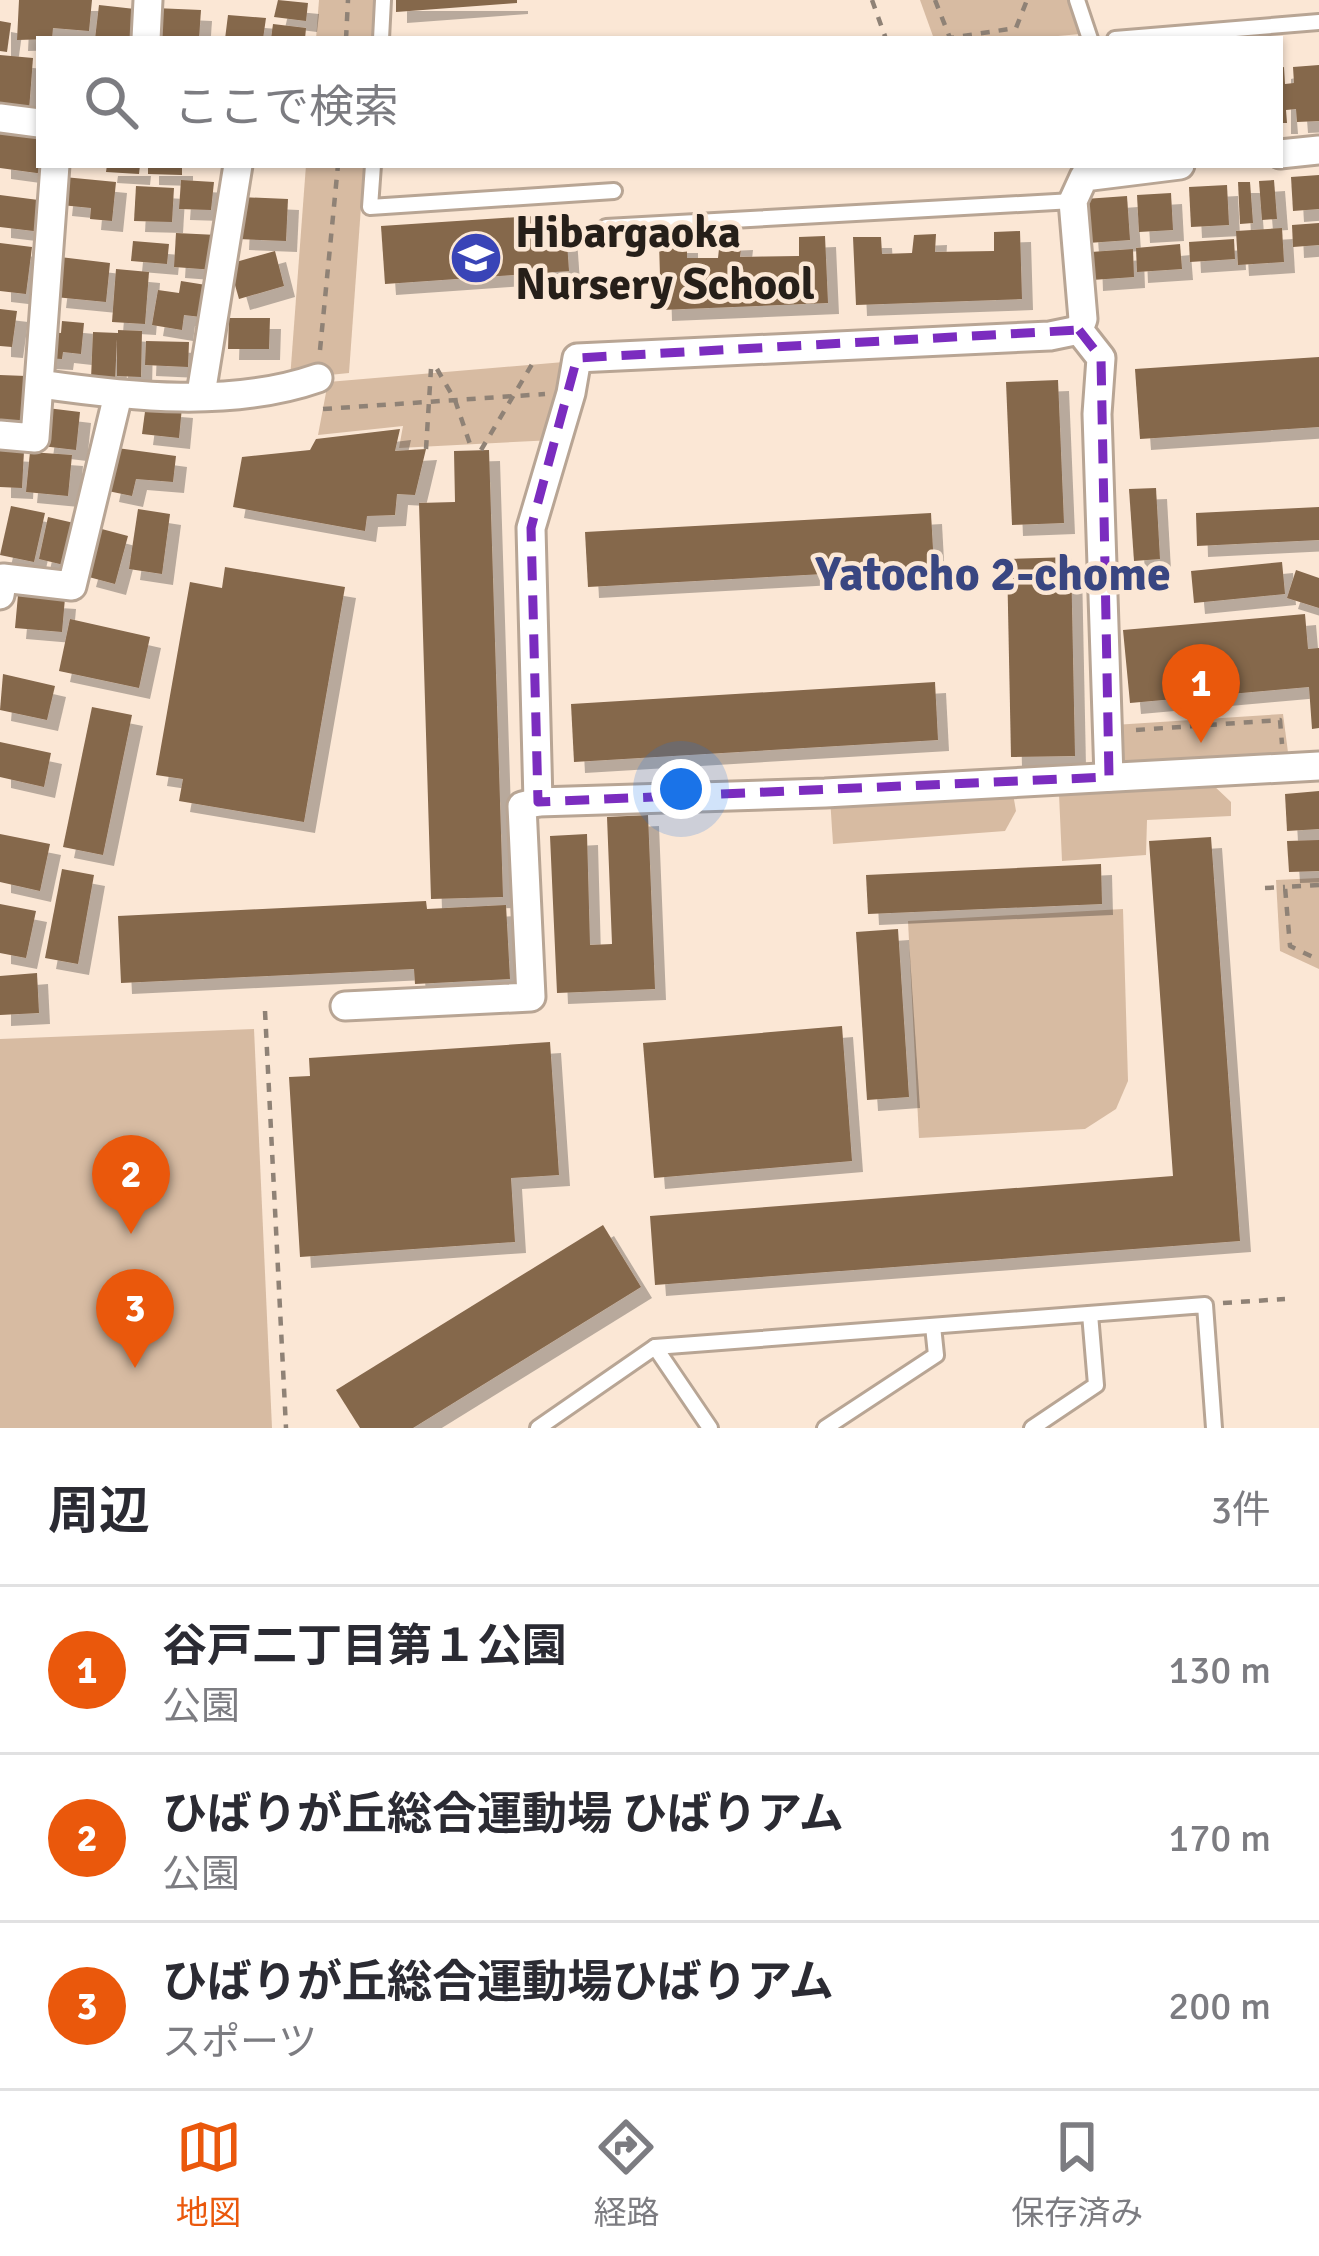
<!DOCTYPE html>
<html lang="ja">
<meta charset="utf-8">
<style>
body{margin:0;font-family:Signika,"Noto Sans JP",sans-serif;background:#f7f7f7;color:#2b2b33}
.you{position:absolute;left:681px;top:789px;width:42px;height:42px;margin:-30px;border:9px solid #fff;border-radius:50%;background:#1a73e8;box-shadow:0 0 0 18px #1a73e833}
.badge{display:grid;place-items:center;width:78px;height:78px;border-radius:50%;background:#ea580c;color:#fff;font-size:39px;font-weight:700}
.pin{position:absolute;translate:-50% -99px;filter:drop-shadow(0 3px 6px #0008)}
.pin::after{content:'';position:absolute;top:63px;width:42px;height:36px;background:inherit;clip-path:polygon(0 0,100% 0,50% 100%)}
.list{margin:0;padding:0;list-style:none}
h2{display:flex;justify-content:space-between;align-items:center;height:156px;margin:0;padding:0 48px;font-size:51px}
h2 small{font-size:39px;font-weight:400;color:#7c7c81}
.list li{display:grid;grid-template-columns:78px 1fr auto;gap:36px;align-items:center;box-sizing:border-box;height:168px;padding:0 48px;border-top:3px solid #e1e1e2}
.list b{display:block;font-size:45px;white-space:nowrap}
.list p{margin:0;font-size:39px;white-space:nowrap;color:#7c7c81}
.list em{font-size:39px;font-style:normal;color:#7c7c81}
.icon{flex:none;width:66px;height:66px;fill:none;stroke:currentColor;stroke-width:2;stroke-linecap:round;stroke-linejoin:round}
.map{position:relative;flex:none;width:1319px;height:1428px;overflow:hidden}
.search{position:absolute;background:#fff;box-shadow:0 3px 9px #0004;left:36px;right:36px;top:36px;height:132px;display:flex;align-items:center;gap:30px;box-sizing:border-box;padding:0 42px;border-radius:0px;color:#7c7c81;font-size:45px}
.sheet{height:660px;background:#fff}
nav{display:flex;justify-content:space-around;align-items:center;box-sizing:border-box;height:168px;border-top:3px solid #e1e1e2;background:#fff;font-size:33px;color:#7c7c81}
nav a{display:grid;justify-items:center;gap:6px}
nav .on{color:#ea580c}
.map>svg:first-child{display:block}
</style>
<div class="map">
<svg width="1319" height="1428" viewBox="0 0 1319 1428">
<defs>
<filter id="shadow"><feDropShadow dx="11" dy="11" stdDeviation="0" flood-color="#0004"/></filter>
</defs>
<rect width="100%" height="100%" fill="#fbe7d5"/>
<g fill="#d7bba2">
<path d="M319,0H376L373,39H316Z"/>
<path d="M920,0H1068L1080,34L1025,39H934Z"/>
<path d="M306,165H364L349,373L290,379Z"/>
<path d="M576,361L554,440L399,448L403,426L318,435L328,382Z"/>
<path d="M1283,714L1289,760L1116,770L1114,725Z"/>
<path d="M1212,784L1231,802V816L1147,820L1146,855L1062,861L1059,794Z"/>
<path d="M1012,788L1016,811L1005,831L833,844L830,798Z"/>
<path d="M1319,878V969L1280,951L1276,880Z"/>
<path d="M1123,909L1128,1081L1116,1109L1085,1129L919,1138L908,921Z"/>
<path d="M254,1029L272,1428H0V1039Z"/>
</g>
<g fill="#85674b" filter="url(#shadow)">
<path d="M19,0H92L89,31L53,28L52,39L17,40Z"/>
<path d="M278,0L308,3L306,21L274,17Z"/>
<path d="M396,0H517V3L396,12Z"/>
<path d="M99,5L135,9L132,39H95Z"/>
<path d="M155,8L201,10L199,39H154Z"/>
<path d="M228,15L266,18L263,39H225Z"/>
<path d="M0,21L11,23L7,52L0,51Z"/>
<path d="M273,24L306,28L305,39H271Z"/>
<path d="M0,55L33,58L29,110L0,109Z"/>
<path d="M1319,65V121L1297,122L1296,109L1286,110L1287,123H1280V68L1284,67L1285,84L1294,83L1293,67Z"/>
<path d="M0,128L39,133V165H46L44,174L0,168Z"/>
<path d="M107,165H140L139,174L106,172Z"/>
<path d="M148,165H182V175L148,174Z"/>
<path d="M1319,175V209L1293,211L1291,177Z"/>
<path d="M64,177L116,182L112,221L90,219L91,208L61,205Z"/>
<path d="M181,180L214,182L211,210L179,209Z"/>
<path d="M1274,180L1277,219L1262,220L1259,181Z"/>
<path d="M1238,182H1250L1253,223L1240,224Z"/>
<path d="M1227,185L1229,225L1191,227L1189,187Z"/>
<path d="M136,186L174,188L172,222L134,221Z"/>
<path d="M1171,193L1173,230L1139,232L1137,195Z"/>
<path d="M0,195L46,201L42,232L0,227Z"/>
<path d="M1127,196L1130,240L1088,243L1085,199Z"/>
<path d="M240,197L288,199L286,241L238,239Z"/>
<path d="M565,214L569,271L385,284L381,226Z"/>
<path d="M1319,223V245L1293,247L1292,225Z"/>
<path d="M1282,228L1284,262L1238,265L1236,231Z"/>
<path d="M1020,231L1022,299L856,305L853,237H881L882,254L912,253L914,235L936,234L935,252L994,251V232Z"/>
<path d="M176,233L217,235L215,270L174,267Z"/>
<path d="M825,236L828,303L661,310L659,242H687V258H718L720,240L742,239L740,257L799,256V237Z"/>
<path d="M1234,239L1235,259L1190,262L1189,242Z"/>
<path d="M133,241L169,244L167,264L131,261Z"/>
<path d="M0,243L32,247L26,294L0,291Z"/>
<path d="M1180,244L1182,269L1137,272L1136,248Z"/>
<path d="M1133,249L1134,277L1092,280L1091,252Z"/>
<path d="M275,251L284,286L239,299L229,264Z"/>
<path d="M60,257L110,263L106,302L55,297Z"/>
<path d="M116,269L149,272L145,324L112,322Z"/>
<path d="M181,281L206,285L201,317L184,315L182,330L152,325L158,290L179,293Z"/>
<path d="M0,309L17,311L12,347L0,346Z"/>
<path d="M229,318H270L269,349H228Z"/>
<path d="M62,321L84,323L81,354L63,352L62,359L44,358L46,332L61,333Z"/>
<path d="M118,330L142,331L141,377L117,376V339L115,381L91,379L93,332L118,333Z"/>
<path d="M146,341L189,342L188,367L145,365Z"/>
<path d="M1319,357V427L1140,439L1135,369Z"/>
<path d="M0,375L26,376L23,426L0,425Z"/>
<path d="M1058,380L1064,523L1012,525L1006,382Z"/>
<path d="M146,404L182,407L179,438L142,434Z"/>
<path d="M47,408L80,412L76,450L42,446Z"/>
<path d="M400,429L395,451L426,449L415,495L397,494L395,515L367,516L365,531L233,507L242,457L310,450L316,439Z"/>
<path d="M117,448L176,456L173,482L136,479L132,496L108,491Z"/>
<path d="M0,450L24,451L22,488L0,487Z"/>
<path d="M489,450L503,897L431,899L419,503L455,502L454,451Z"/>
<path d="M30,452L72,455L68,496L26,492Z"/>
<path d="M1156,488L1160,559L1134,561L1129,489Z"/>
<path d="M11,506L45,513L34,562L0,555Z"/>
<path d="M1319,507V540L1197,546L1196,513Z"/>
<path d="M138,509L170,514L162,574L129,569Z"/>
<path d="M931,513L934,568L588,587L585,532Z"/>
<path d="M48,517L74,523L64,565L39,559Z"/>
<path d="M98,528L128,536L115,584L85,576Z"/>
<path d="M1071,557L1075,756L1011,757L1007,559Z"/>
<path d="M1282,562L1285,594L1194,603L1191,571Z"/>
<path d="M225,567L345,587L304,822L179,801L183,779L156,775L190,582L222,588Z"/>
<path d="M1296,570L1319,578V608L1287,598Z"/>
<path d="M18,595L65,598L62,632L15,628Z"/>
<path d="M1305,614L1308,649L1319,648V728L1312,729L1309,687L1130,703L1123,630Z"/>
<path d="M70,619L150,637L139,688L59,671Z"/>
<path d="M3,674L55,686L47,720L0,710Z"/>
<path d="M935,682L938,740L574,762L571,704Z"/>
<path d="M92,707L132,715L103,855L63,847Z"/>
<path d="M0,742L51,753L44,787L0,777Z"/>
<path d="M1319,791V829L1287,831L1285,794Z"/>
<path d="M648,815L655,989L557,993L550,836L587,834L590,945L612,944L607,817Z"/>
<path d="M0,834L50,844L40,891L0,882Z"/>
<path d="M1211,837L1240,1241L655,1285L650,1216L1173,1176L1149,841Z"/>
<path d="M1319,840V871L1289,872L1287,841Z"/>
<path d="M1101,864L1102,904L868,914L866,875Z"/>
<path d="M62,869L94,875L78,964L45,958Z"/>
<path d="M426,901L427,909L506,905L510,979L415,984L414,969L121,983L118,916Z"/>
<path d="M0,904L36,911L26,958L0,953Z"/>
<path d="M898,929L909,1097L867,1100L856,932Z"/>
<path d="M37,973L39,1013L0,1015V976Z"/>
<path d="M842,1026L852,1161L654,1178L643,1043Z"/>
<path d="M550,1042L559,1175L511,1178L515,1242L300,1257L289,1077L310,1076L309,1058Z"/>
<path d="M603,1225L641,1287L413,1428H360L336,1390Z"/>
</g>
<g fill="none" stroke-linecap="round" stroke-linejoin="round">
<g stroke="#b8a594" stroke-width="20">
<g id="service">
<path d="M1077,0L1090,39"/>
<path d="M381,39L383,0"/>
<path d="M1115,39L1319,22"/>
<path d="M373,165L370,207L614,191"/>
<path d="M606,227L1073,201"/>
<path d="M655,1347L710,1428"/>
<path d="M538,1428L655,1347L1205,1305L1214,1428"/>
<path d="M825,1428L936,1355L933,1326"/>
<path d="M1032,1428L1096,1385L1090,1314"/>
</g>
</g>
<g stroke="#b8a594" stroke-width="33">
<g id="minor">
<path d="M146,39L148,0"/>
<path d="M0,118L39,123"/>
<path d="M1280,154L1319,150"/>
<path d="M40,384C130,397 232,408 318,378"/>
<path d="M201,394L238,165"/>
<path d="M0,435L35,438L55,165"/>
<path d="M0,595L3,578L72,586L118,395"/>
<path d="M1109,777L1097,414L1101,358L1079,330L1083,319L1073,201L1084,177L1180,165"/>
<path d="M538,802L531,528L571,393L577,358L1050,336L1079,330"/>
<path d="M345,1006L531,997L522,806L538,802L825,793L1319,766"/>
</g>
</g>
<g stroke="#8f8276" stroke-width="4.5" stroke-dasharray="9 9" stroke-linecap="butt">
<path d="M872,0L886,39"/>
<path d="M935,0L950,38L1016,28L1027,0"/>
<path d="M346,39L348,0"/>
<path d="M320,350L338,165"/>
<path d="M437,369L455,400L472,450"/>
<path d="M323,409L545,394"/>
<path d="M426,449L431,369"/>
<path d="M481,450L534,361"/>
<path d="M1136,730L1280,720L1282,744"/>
<path d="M1319,885L1285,887L1290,946L1319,960"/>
<path d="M1265,888L1285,887"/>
<path d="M265,1011L286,1428"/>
<path d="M1223,1303L1285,1299"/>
</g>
<use href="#service" stroke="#fff" stroke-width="14"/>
<use href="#minor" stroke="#fff" stroke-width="27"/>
</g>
<path fill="none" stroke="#7b2cbf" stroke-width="9" stroke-dasharray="24 15" stroke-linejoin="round" d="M1079,330L1101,358L1109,777L538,802L531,528L577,358Z"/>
<defs>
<g id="school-disc" transform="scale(2.7)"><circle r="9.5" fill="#3944b7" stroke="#fbe7d5"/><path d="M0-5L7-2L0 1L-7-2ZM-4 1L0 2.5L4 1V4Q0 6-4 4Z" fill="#fff"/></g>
</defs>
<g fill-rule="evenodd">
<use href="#school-disc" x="476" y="258"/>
</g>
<g text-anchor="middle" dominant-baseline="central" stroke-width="9" stroke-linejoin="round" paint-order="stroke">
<g font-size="45" font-weight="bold" fill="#261f19" stroke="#fbe7d5" text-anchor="start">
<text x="515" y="232">Hibargaoka<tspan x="515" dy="52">Nursery School</tspan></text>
</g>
<g font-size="48" font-weight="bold" fill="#394681" stroke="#fbe7d5">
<text x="993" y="574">Yatocho 2-chome</text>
</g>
</g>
</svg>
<div class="you"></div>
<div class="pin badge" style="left:1201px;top:743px">1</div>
<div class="pin badge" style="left:131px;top:1234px">2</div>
<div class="pin badge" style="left:135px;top:1368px">3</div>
<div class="search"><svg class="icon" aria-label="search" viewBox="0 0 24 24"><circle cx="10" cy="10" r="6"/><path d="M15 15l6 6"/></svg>ここで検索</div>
</div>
<section class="sheet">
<h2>周辺<small>3件</small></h2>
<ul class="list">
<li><span class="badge">1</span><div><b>谷戸二丁目第１公園</b><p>公園</p></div><em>130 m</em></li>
<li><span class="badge">2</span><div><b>ひばりが丘総合運動場 ひばりアム</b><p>公園</p></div><em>170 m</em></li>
<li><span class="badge">3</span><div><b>ひばりが丘総合運動場ひばりアム</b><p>スポーツ</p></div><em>200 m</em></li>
</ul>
</section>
<nav>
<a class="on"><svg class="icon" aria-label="map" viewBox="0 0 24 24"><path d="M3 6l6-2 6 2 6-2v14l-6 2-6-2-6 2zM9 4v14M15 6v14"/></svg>地図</a>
<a><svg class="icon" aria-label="directions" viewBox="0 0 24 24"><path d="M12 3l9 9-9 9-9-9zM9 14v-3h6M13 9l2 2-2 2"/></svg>経路</a>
<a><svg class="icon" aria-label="saved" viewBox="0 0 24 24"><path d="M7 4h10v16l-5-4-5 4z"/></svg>保存済み</a>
</nav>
